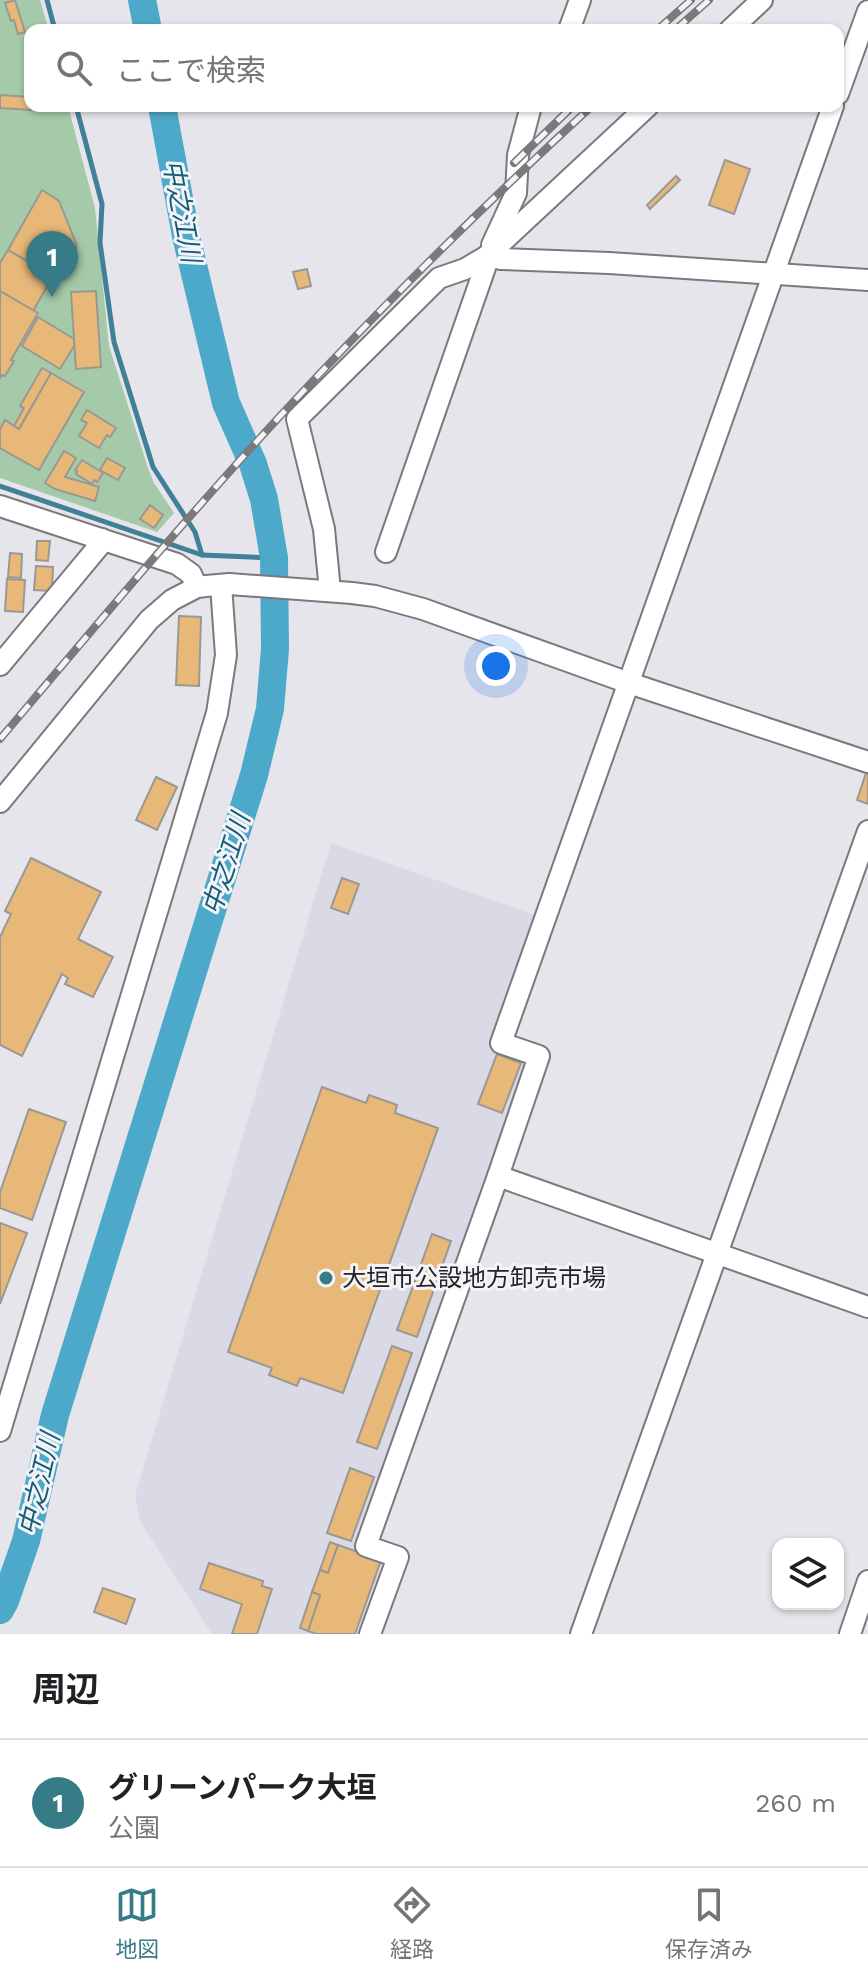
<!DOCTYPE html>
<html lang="ja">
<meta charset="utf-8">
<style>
body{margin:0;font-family:"Work Sans","Noto Sans JP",sans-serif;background:#f2f2f2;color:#202124}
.controls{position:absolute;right:24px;bottom:24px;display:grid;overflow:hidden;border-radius:16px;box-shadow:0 2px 6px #0004}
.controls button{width:72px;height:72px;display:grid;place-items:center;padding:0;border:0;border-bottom:2px solid #e0e0e0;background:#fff;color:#202124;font:40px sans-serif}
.you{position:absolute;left:496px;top:666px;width:28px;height:28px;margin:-20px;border:6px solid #fff;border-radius:50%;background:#1a73e8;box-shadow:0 0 0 12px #1a73e833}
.badge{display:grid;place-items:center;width:52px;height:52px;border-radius:50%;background:#357c87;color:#fff;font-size:26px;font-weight:700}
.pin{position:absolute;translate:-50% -66px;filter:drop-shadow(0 2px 4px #0008)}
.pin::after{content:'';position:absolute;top:42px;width:28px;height:24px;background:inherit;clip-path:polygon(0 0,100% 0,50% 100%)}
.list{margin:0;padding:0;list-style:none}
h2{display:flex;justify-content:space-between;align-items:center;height:104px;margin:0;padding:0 32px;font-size:34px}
h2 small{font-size:26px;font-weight:400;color:#757577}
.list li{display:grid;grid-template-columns:52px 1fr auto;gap:24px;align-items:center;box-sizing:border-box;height:128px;padding:0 32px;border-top:2px solid #e0e0e0}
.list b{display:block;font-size:30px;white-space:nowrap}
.list p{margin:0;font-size:26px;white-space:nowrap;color:#757577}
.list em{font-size:26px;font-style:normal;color:#757577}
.icon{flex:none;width:44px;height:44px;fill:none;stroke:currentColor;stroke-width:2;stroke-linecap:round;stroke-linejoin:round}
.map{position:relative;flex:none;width:868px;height:1634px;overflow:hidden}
.search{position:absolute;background:#fff;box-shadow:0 2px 6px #0004;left:24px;right:24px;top:24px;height:88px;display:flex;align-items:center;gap:20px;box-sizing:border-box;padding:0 28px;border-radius:16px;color:#757577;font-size:30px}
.sheet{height:232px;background:#fff}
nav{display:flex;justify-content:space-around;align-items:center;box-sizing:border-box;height:112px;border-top:2px solid #e0e0e0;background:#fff;font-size:22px;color:#757577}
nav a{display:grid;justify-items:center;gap:4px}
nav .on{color:#357c87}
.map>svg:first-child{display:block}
</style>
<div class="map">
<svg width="868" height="1634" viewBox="0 0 868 1634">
<rect width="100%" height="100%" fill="#e6e5eb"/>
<path fill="#dad9e6" d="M331,843L538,916L490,1045L530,1059L355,1546L387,1558L359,1634H212L141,1523L135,1496Z"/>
<path fill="#a4caa9" d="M0,0H40L49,30H30V106H68L95,208L109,346L148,468L154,483L174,513L157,532L0,478Z"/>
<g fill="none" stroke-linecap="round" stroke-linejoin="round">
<g stroke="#418198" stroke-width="5">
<path d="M47,0L55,30"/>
<path d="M76,106L102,204L100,243L114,342L153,467L195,532L202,555"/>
<path d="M0,486L202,555L274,558"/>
</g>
<g stroke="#4da9c9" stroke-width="28">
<path d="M142,0L148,30"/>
<path d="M0,1610L5,1601L26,1541L55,1415L254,775L270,709L275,649L274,558L264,499L253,464L226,403L186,236L162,106"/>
</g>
</g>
<g fill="#e8b878" stroke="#9b9894" stroke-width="2">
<path d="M15,0L25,32L18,34L14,20L11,21L5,3Z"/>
<path d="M0,95L30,97L31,110L0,108Z"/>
<path d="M725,160L750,169L734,214L709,205Z"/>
<path d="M676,176L680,180L650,209L647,205Z"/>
<path d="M42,190L59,201L77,246L58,279L8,250Z"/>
<path d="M8,250L53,276L33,311L0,291V263Z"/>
<path d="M307,269L311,286L298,289L293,272Z"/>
<path d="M0,291L38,313L11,360L14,361L5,376L2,375L0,378Z"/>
<path d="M96,291L101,367L76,369L71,292Z"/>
<path d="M38,317L74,339V346L60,369L22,346Z"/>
<path d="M42,368L51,373L19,429L14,426L24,408L20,406Z"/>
<path d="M51,373L84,392L39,470L0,448V429L5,420L19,429Z"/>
<path d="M87,410L116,428L110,437L107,435L99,448L79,436L87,423L81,420Z"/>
<path d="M64,451L76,458L65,477L99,487L95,501L55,489L45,483Z"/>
<path d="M107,458L125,468L118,480L100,470Z"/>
<path d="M82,460L103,473L97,482L94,480L92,484L76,474L77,471L75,470Z"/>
<path d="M150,505L163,515L154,528L140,519Z"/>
<path d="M37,541H50L48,561L36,560Z"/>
<path d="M10,553L22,554L21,578L8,577Z"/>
<path d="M36,566L53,567L52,591L34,590Z"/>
<path d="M7,579L25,580L23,612L5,611Z"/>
<path d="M179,616L201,617L199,686L176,685Z"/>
<path d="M866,773L868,774V804L857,800Z"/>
<path d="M156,777L177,787L157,830L136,820Z"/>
<path d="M31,858L101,892L78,939L113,957L93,997L65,984L68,978L62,974L22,1056L0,1045V937L11,914L5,911Z"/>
<path d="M342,878L359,884L348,914L331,908Z"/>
<path d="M497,1054L521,1063L502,1113L478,1104Z"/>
<path d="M322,1087L366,1103L369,1095L397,1105L395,1113L438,1128L343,1393L300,1378L297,1386L269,1375L272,1368L228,1352Z"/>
<path d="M29,1109L66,1122L32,1220L0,1208V1192Z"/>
<path d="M0,1223L27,1233L0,1304Z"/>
<path d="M432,1234L451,1241L417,1337L397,1330Z"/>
<path d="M392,1346L412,1353L377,1449L357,1442Z"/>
<path d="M350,1468L374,1477L351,1541L327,1533Z"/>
<path d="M330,1542L338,1545L328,1573L320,1570Z"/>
<path d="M338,1545L381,1560L355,1634H317L308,1631L320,1595L312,1592L320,1570L328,1573Z"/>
<path d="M209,1563L263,1581L262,1586L272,1589L257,1634H232L242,1604L200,1589Z"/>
<path d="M103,1588L135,1599L126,1624L94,1612Z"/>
<path d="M312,1592L320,1595L308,1631L300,1628Z"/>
</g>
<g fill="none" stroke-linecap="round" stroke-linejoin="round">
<g stroke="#79797e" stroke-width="24">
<g id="minor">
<path d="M569,30L580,0"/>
<path d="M730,30L762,0"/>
<path d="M838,94L868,11"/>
<path d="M492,245L516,193L518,155L531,106"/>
<path d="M487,256L501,259L609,263L868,280"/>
<path d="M0,506L177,564L191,574L197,587"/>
<path d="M386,552L489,256"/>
<path d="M330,591L324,529L297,419L439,278L465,269L487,256L648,106"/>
<path d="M0,665L99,546L102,539"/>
<path d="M0,802L149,620L172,600L197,587L206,586L229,584L352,593L375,596L423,609L629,683L868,762"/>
<path d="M498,1176L868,1307"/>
<path d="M0,1431L217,713L226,655L221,585"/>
<path d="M370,1634L398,1557L366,1546L498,1176L539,1056L501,1043L833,106"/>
<path d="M581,1634L868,831"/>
<path d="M850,1634L868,1581"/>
</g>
</g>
<use href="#minor" stroke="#fff" stroke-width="20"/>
<g stroke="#7a7a7d" stroke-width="8">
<g id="rail">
<path d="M657,30L691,0"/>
<path d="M675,30L709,0"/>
<path d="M514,163L573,106"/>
<path d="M0,739C93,629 185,519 282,414C381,307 485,204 592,106"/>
</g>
</g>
<use href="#rail" stroke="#f3f3f8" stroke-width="5" stroke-dasharray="15" stroke-linecap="butt"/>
</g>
<circle fill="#357c87" stroke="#f3f3f8" stroke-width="3" cx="326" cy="1278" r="8"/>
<g text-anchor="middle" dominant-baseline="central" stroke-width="6" stroke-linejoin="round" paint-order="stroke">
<g font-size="24" fill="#242426" stroke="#f3f3f8" text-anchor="start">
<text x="342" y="1278">大垣市公設地方卸売市場</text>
</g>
<g font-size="26" font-style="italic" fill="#135d74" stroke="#f3f3f8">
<text transform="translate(182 211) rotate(79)">中之江川</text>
<text transform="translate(226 864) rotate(-73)">中之江川</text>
<text transform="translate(39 1484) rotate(-77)">中之江川</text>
</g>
</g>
</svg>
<div class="controls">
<button><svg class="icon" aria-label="layers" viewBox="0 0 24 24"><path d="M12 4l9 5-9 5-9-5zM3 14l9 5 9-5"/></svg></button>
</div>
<div class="you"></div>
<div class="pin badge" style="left:52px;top:297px">1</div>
<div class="search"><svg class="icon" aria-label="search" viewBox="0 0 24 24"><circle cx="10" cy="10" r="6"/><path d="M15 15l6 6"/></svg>ここで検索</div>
</div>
<section class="sheet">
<h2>周辺<small></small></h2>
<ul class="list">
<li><span class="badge">1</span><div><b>グリーンパーク大垣</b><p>公園</p></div><em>260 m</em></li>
</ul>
</section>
<nav>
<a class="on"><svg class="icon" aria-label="map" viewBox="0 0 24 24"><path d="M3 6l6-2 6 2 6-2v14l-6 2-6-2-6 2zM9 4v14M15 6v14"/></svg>地図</a>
<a><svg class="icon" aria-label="directions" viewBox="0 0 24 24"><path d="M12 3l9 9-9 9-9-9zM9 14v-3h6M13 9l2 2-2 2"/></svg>経路</a>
<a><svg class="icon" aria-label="saved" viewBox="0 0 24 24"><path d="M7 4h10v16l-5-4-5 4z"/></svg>保存済み</a>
</nav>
